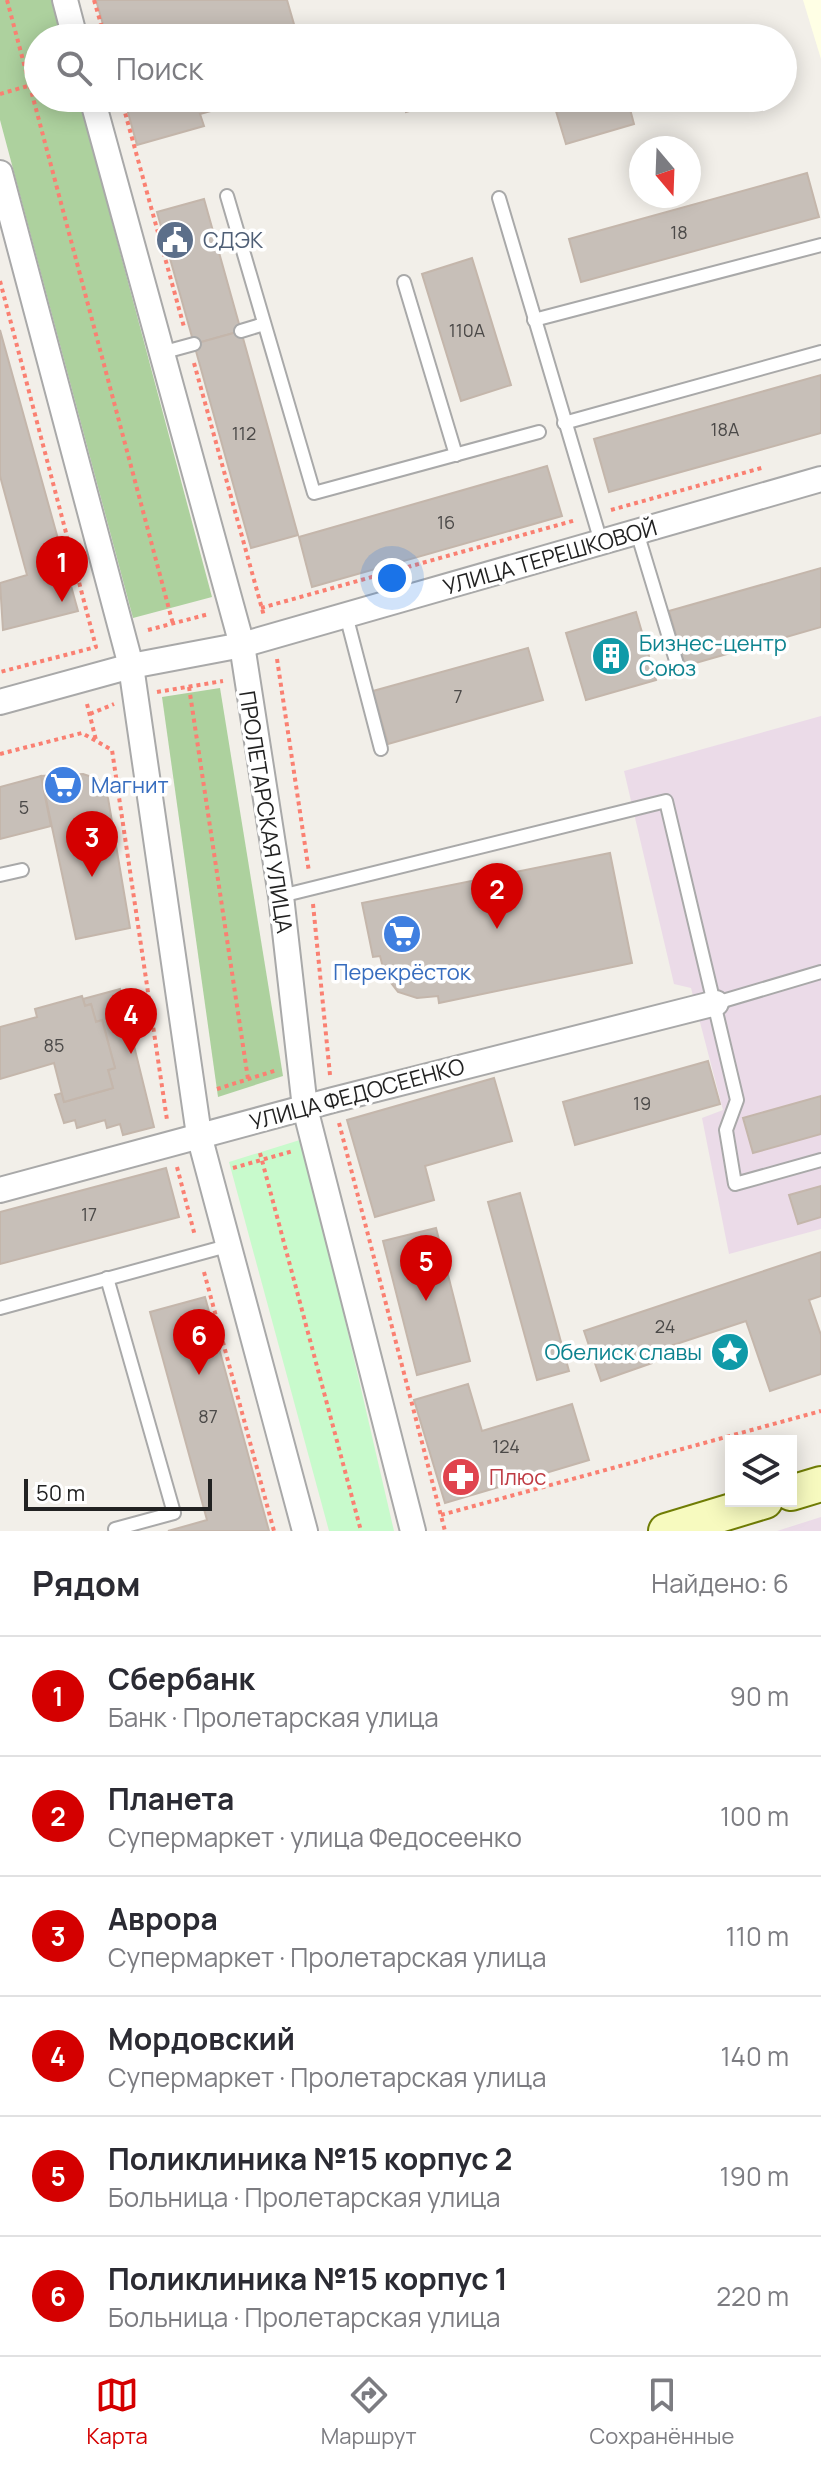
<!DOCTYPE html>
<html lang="ru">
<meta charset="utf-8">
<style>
body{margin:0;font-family:Manrope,sans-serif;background:#f2f2f3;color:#2b2b33}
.controls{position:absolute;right:24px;bottom:24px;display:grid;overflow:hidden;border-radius:0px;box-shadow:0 4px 20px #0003}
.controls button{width:72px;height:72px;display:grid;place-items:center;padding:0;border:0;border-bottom:2px solid #e1e1e2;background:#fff;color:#2b2b33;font:40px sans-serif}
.compass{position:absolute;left:629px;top:136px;width:72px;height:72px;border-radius:50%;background:#fff;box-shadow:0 4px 20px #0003;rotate:161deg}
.scale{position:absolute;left:24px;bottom:20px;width:188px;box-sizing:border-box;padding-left:8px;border:4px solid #222;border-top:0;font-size:22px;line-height:28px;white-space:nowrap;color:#222;-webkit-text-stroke:6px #fff;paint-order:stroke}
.you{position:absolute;left:392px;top:578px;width:28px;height:28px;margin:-20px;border:6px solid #fff;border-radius:50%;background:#1a73e8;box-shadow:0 0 0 12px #1a73e833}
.badge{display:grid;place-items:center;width:52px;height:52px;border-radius:50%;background:#d40000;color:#fff;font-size:26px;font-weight:700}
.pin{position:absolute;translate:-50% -66px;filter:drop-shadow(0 2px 4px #0008)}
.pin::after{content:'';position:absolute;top:42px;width:28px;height:24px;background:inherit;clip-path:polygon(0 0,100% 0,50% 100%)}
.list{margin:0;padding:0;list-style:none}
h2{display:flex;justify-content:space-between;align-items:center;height:104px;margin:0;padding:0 32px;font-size:34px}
h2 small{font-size:26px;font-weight:400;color:#7c7c81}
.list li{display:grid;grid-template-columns:52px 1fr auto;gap:24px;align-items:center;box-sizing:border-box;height:120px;padding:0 32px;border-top:2px solid #e1e1e2}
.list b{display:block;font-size:30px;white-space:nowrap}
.list p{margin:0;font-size:26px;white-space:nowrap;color:#7c7c81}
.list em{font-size:26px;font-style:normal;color:#7c7c81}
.icon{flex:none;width:44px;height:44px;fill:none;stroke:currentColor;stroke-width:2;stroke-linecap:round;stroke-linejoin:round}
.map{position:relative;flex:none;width:821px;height:1531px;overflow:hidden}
.search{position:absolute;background:#fff;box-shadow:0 4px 20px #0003;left:24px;right:24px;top:24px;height:88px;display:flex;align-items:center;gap:20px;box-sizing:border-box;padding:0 28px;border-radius:44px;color:#7c7c81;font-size:30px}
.sheet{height:824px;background:#fff}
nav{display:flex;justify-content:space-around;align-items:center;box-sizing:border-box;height:112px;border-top:2px solid #e1e1e2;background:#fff;font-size:22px;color:#7c7c81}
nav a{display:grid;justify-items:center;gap:4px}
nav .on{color:#d40000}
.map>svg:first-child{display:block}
</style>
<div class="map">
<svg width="821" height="1531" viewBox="0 0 821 1531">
<rect width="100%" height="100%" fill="#f2efe9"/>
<g fill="#ebdbe8">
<path d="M821,716V1229L729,1254L702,1118L723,1110L691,988L674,984L624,771Z"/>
<path d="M821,1517V1531H777Z"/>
</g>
<path fill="#ffffe5" d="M803,0H821V59Z"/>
<g fill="#add19e">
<path d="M0,0H53L63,38H38V98H79L212,597L133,618L0,120Z"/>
<path d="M220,688L283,1076L218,1097L162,697Z"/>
</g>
<path fill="#c8facc" d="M303,1139L394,1531H329L229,1162Z"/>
<g fill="#c7bfb8" stroke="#c4b6ab" stroke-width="2">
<path d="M96,0H287L298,38H107Z"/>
<path d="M606,29L609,38H577Z"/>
<path d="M124,98H258L200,114L204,126L137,145Z"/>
<path d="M402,98H454L406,112Z"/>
<path d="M552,98H627L634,124L566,144Z"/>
<path d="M807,173L819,217L581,282L569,239Z"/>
<path d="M204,199L241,331L194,344L157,212Z"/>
<path d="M472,258L511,385L461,401L422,274Z"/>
<path d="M0,330L78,611L3,630L0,583L27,575L0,476Z"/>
<path d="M241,331L298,535L251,548L194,344Z"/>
<path d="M821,375V433L609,492L594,439Z"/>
<path d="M547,466L562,516L312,587L299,537Z"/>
<path d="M821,568V627L685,666L669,611Z"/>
<path d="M636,612L656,680L586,700L566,633Z"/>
<path d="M528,648L543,700L388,744L373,691Z"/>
<path d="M83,774L98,779L108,798L130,928L76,939L41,776Z"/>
<path d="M41,776L51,826L0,839V787Z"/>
<path d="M610,853L632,963L439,1003L438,996L417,998L398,992L385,975L380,956L373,957L362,903Z"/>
<path d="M120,989L154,1127L123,1135L120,1124L107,1128L105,1120L77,1128L75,1120L64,1123L55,1095L62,1093L64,1102L113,1088L108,1070L115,1068L102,1020L96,1022L91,1004L85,1006L83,999Z"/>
<path d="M82,996L85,1006L91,1004L96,1022L102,1020L115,1068L108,1070L113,1088L64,1102L54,1063L0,1079V1027L37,1017L35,1009Z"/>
<path d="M708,1061L720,1104L575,1145L563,1102Z"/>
<path d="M494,1078L512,1141L425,1166L434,1200L375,1217L347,1120Z"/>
<path d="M821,1096V1134L753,1153L743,1118Z"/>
<path d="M166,1168L179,1217L0,1264V1212Z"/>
<path d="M821,1186V1217L798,1224L789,1195Z"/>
<path d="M520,1193L569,1371L537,1380L488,1202Z"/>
<path d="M436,1228L470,1361L417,1375L383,1241Z"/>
<path d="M821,1252V1296L809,1300L821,1335V1374L770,1391L746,1321L649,1353L652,1363L601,1381L584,1331Z"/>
<path d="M205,1297L269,1531H168L207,1520L150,1312Z"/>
<path d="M468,1384L482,1431L572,1404L589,1460L445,1503L414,1400Z"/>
</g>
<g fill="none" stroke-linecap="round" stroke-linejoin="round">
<g stroke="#a9a9a9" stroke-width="16">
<g id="lane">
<path d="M227,196L314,493L539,432"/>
<path d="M499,198L601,542"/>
<path d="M404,282L456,455"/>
<path d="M534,320L821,245"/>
<path d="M241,331L264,324"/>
<path d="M161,353L194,344"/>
<path d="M564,423L821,352"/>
<path d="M637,532L677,664"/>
<path d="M346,615L381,749"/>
<path d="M0,875L22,870"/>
<path d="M281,896L666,801L737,1100L726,1130L735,1184L821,1160"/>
<path d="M716,1003L821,972"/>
<path d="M107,1278L174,1513L115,1529"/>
<path d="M0,1308L227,1246"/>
</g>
</g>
<g stroke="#a9a9a9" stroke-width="28">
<g id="street">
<path d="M65,0L75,38"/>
<path d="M92,98L242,645L281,896L305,1108L413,1531"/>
<path d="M0,173L131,666L199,1135L305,1531"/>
<path d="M0,702L131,666L242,645L821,479"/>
<path d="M0,1190L333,1100L716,1003"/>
</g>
</g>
<g stroke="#707d05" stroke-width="38">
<g id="secondary">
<path d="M791,1493L821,1484"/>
<path d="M666,1531L765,1501"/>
</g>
</g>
<g stroke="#fa8072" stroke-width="4" stroke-dasharray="4 4" stroke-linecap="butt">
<path d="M7,0L173,624"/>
<path d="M94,0L105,38"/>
<path d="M0,94L38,83"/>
<path d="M121,98L184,327"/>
<path d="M0,281L96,647L0,672"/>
<path d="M194,363L264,616"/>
<path d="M611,510L765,467"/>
<path d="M261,608L576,520"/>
<path d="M148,630L209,614"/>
<path d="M277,659L309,872"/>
<path d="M189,687L248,1079"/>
<path d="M157,692L223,681"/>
<path d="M87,704L96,740"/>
<path d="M90,714L114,704"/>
<path d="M0,754L82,733L112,750L167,1120"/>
<path d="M313,904L330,1075"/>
<path d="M217,1089L277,1070"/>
<path d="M339,1123L445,1531"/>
<path d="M260,1153L361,1531"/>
<path d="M177,1167L195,1236"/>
<path d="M233,1168L293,1151"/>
<path d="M204,1272L274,1531"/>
<path d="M441,1515L821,1411"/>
</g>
<use href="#lane" stroke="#fff" stroke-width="12"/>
<use href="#street" stroke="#fff" stroke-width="24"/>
<use href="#secondary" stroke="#f7fabf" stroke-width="34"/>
</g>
<defs>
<g id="civic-disc" transform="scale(2)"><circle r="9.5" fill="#5c6f8a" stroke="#fff"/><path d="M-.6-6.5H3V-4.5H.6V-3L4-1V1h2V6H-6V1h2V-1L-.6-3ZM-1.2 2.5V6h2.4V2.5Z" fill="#fff"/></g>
<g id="building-disc" transform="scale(2)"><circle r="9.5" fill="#0f9aa8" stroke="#fff"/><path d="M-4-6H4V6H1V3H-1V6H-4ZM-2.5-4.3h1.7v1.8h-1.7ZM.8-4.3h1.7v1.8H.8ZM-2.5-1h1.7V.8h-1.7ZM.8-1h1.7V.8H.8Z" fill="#fff"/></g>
<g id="supermarket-disc" transform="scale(2)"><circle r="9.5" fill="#3f7fe0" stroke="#fff"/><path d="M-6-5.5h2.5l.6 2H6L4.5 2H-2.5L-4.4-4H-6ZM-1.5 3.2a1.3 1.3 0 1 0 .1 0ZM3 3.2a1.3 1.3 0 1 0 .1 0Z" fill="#fff"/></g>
<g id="sight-disc" transform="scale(2)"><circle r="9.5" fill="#0f9aa8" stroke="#fff"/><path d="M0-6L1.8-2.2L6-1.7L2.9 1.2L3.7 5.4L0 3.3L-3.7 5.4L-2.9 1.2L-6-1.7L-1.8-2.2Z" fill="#fff"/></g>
<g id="pharmacy-disc" transform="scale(2)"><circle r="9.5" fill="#e0444e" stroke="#fff"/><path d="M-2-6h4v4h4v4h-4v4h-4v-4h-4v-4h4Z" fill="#fff"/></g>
</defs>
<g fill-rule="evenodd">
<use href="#civic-disc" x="175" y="240"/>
<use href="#building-disc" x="611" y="656"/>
<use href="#supermarket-disc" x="63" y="785"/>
<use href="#supermarket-disc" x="402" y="934"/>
<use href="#sight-disc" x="730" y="1352"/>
<use href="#pharmacy-disc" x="461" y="1477"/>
</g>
<g text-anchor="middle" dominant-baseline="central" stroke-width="7" stroke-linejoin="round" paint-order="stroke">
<g font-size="18" fill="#4b4948">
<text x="679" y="232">18</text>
<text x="467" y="330">110А</text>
<text x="725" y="429">18А</text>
<text x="244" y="433">112</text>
<text x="446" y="522">16</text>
<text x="458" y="696">7</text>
<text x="24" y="807">5</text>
<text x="54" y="1045">85</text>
<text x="642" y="1103">19</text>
<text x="89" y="1214">17</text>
<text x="665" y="1326">24</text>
<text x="208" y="1416">87</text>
<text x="506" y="1446">124</text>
</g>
<g font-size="22" fill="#4e5e75" stroke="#fff" text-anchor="start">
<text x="203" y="240">СДЭК</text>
</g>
<g font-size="22" fill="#222" stroke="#fff">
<text transform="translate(550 557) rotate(-16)">УЛИЦА ТЕРЕШКОВОЙ</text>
<text transform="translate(266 812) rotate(81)">ПРОЛЕТАРСКАЯ УЛИЦА</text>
<text transform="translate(357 1094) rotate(-15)">УЛИЦА ФЕДОСЕЕНКО</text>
</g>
<g font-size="22" fill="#0d838f" stroke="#fff" text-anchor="start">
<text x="639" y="643">Бизнес-центр<tspan x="639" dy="25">Союз</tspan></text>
<text x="702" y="1352" text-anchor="end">Обелиск славы</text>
</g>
<g font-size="22" fill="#366cbe" stroke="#fff" text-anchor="start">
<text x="91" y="785">Магнит</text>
<text x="402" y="972" text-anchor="middle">Перекрёсток</text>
</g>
<g font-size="22" fill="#be3a42" stroke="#fff" text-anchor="start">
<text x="489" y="1477">Плюс</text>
</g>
</g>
</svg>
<div class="controls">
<button><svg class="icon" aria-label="layers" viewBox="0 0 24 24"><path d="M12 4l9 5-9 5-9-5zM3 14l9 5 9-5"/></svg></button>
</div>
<svg class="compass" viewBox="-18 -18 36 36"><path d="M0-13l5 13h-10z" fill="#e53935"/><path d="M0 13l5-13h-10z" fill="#7c7c81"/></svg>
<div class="scale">50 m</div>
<div class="you"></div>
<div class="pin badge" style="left:62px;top:602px">1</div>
<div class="pin badge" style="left:497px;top:929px">2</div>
<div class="pin badge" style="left:92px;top:877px">3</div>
<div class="pin badge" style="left:131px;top:1054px">4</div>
<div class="pin badge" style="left:426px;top:1301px">5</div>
<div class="pin badge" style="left:199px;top:1375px">6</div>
<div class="search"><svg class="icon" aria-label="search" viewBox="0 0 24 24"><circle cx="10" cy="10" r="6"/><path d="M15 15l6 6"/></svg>Поиск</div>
</div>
<section class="sheet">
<h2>Рядом<small>Найдено: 6</small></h2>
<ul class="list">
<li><span class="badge">1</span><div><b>Сбербанк</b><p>Банк · Пролетарская улица</p></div><em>90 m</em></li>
<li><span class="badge">2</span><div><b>Планета</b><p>Супермаркет · улица Федосеенко</p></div><em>100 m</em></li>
<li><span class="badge">3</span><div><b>Аврора</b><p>Супермаркет · Пролетарская улица</p></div><em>110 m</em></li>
<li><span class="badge">4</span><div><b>Мордовский</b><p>Супермаркет · Пролетарская улица</p></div><em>140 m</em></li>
<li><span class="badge">5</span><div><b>Поликлиника №15 корпус 2</b><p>Больница · Пролетарская улица</p></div><em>190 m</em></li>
<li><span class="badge">6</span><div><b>Поликлиника №15 корпус 1</b><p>Больница · Пролетарская улица</p></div><em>220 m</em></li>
</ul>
</section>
<nav>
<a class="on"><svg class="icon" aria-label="map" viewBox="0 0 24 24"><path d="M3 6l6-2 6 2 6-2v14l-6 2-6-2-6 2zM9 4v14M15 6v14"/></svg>Карта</a>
<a><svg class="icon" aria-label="directions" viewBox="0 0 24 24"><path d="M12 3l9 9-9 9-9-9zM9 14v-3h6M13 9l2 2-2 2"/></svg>Маршрут</a>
<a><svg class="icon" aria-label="saved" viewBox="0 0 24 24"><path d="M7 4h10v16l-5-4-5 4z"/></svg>Сохранённые</a>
</nav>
